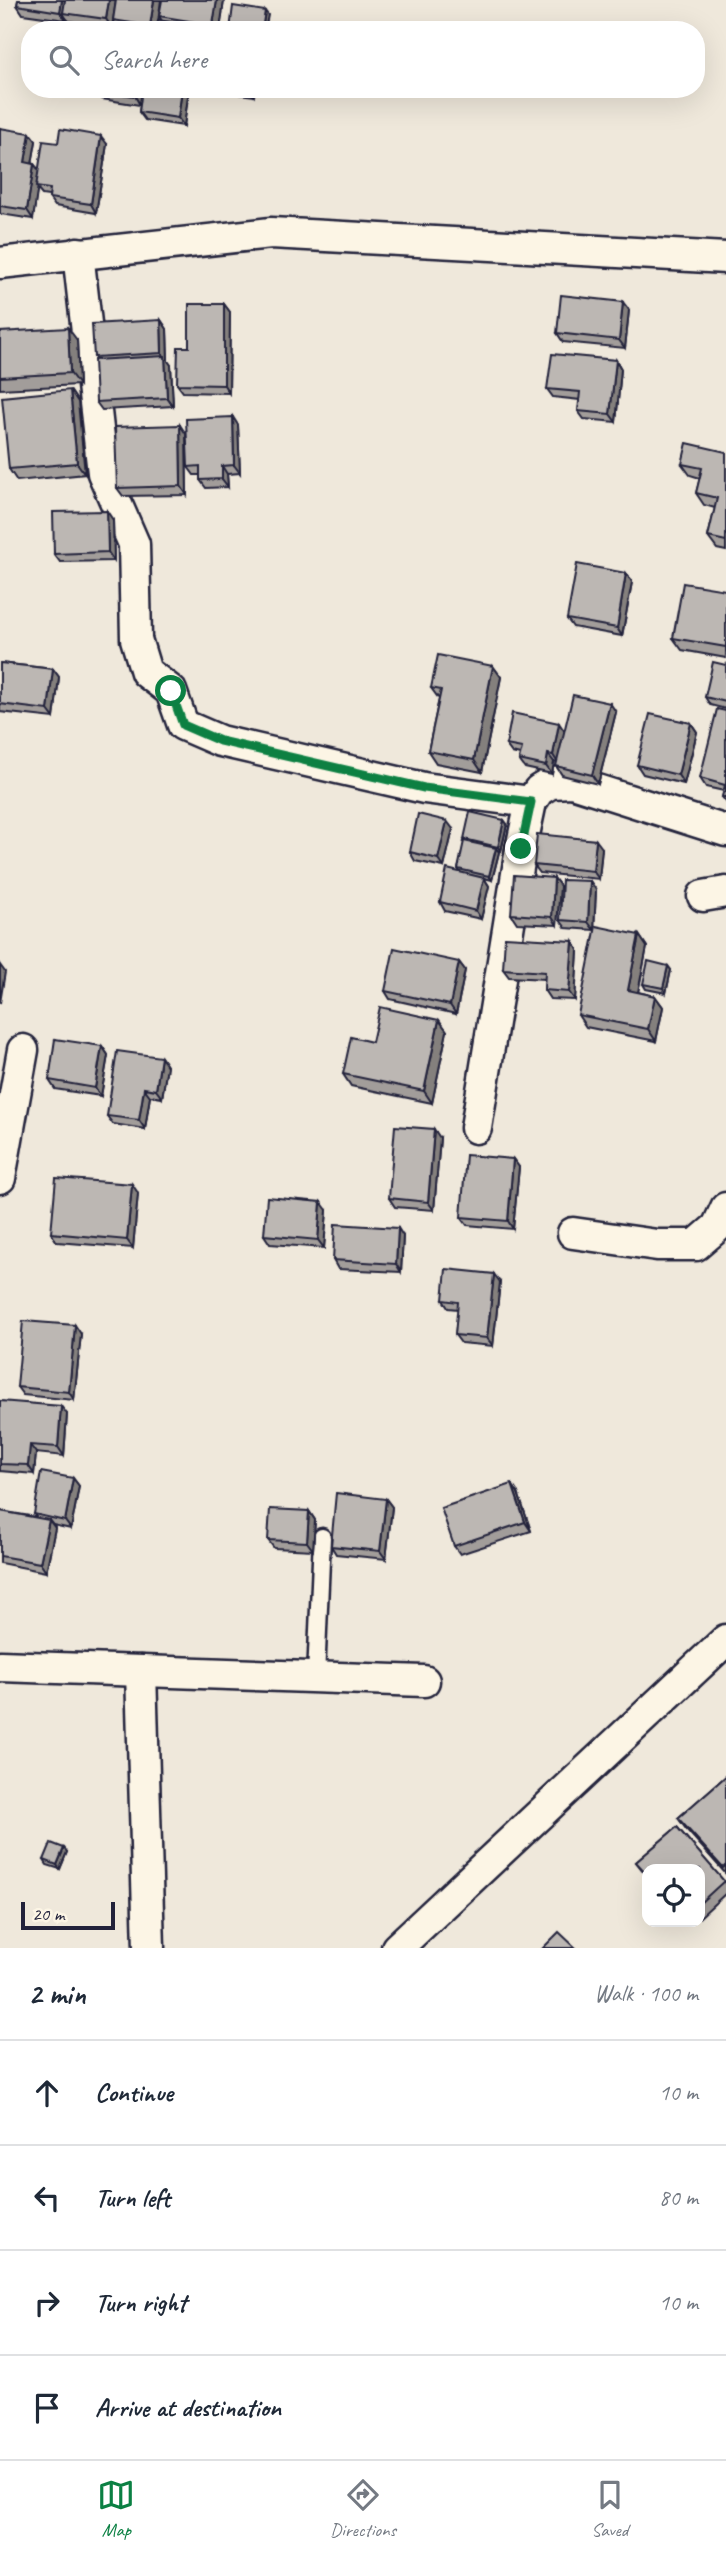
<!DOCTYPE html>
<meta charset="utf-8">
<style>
body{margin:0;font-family:Caveat,sans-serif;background:#f2f2f3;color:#1f2937}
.controls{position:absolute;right:21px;bottom:21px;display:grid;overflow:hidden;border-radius:14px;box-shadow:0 7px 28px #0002}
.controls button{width:63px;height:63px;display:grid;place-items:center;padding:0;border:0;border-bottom:2px solid #e0e1e3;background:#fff;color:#1f2937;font:35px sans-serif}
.scale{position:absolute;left:21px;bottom:18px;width:94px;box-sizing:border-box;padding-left:7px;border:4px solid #22223b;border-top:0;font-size:19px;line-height:24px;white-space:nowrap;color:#22223b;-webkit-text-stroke:5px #fcf5e5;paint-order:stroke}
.stop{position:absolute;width:21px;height:21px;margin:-16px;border:5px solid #0b8043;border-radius:50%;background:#fff}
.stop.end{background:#0b8043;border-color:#fff;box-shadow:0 2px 7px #0008}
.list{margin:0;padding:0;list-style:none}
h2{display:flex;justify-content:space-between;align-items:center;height:91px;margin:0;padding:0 28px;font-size:30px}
h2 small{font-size:23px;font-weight:400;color:#747a83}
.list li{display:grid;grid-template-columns:46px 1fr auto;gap:21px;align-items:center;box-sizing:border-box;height:105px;padding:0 28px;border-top:2px solid #e0e1e3}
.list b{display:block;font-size:26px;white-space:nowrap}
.list em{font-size:23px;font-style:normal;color:#747a83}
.icon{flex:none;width:38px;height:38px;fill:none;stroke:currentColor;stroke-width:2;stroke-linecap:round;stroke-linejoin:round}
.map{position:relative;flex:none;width:726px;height:1948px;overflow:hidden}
.search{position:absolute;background:#fff;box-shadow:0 7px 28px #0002;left:21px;right:21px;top:21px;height:77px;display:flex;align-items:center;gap:18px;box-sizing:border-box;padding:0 24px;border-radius:28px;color:#747a83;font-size:26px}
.sheet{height:511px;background:#fff}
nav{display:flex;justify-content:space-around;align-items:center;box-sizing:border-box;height:98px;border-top:2px solid #e0e1e3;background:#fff;font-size:19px;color:#747a83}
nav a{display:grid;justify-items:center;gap:4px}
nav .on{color:#0b8043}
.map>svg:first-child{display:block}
</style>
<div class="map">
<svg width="726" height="1948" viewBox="0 0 726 1948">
<rect width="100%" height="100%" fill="#efe8db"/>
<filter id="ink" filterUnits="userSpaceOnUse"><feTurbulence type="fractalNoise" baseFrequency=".0143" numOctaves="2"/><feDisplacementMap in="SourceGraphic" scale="14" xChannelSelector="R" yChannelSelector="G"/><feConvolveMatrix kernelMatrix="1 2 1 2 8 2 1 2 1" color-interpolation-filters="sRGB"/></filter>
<g filter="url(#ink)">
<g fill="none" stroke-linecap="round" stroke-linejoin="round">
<g stroke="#22223b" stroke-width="21">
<path id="service" d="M316,1677L322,1537"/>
</g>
<g stroke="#22223b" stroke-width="35">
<g id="minor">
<path d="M78,253L103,473L134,544L136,639L146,672L171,691L183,725L220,741L424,788L531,802"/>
<path d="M0,263L271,233L726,258"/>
<path d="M703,896L726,892"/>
<path d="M476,1128L521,849L531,802L539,790L551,783L572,782L726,831"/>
<path d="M0,1178L23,1050"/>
<path d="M573,1233L657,1245H696L717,1227L726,1208"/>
<path d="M0,1666L424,1681"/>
<path d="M141,1671L149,1948"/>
<path d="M397,1948L726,1640"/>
</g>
</g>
<use href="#service" stroke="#fcf5e5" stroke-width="16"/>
<use href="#minor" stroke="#fcf5e5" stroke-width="30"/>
</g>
<g fill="#a29d9a" stroke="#22223b" stroke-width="2">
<path d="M18,0H161L158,20L162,21L159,16L224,0L220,30H128L118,28L113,21L112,28L69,21L66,18V20L23,14L17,5Z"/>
<path d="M96,89H189L184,126L145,120L139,112L140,105L102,99Z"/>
<path d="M220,89H255L254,96L222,92Z"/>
<path d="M0,128L36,141L32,163L34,164L39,170L58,143L107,144L96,213L55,206L49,198V196L42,195L37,189L33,219L0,214Z"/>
<path d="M224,304L230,312L229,393L183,392L177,384L189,347Z"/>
<path d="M629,310L625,348L563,342L557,333Z"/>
<path d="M161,320L167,329L168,361L171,365L173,406L102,410L96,402V360L94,357Z"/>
<path d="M0,332L77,340L79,385L0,389Z"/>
<path d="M616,360L621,369L616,422L584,419L578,411L580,400L553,397L547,389Z"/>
<path d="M78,402L85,474L17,481L9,469Z"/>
<path d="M238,425L240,473L227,474L228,487L206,488L200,480V475H194L188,467Z"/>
<path d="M186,434L187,495L123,496L117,488Z"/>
<path d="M726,452V551L717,549L708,537L715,508L704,505L696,493L700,478L690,475L682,464Z"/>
<path d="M113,520L114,561L60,562L54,554Z"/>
<path d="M626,573L632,582L622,636L573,627L567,619Z"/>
<path d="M726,590V658L682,650L673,638Z"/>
<path d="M0,663L53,669L59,677L54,718L0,712Z"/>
<path d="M726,665V709L710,705L705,697Z"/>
<path d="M493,666L501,677L482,772L436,763L428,751L439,699L431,688Z"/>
<path d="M726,711V802L722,797L724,791L706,787L700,778Z"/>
<path d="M616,712L598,784L562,775L556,766L557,763L554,762L552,774L525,768L519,760L520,755L512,753L506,745L564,730Z"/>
<path d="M691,723L697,732L684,784L643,774L637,765Z"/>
<path d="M504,820L507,824L501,851L497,850L499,852L492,880L484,878L489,886L481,919L445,911L440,902L461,873L458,869L466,842L464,839Z"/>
<path d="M453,829L444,867L415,861L410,852Z"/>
<path d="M602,848L599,879L540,873L534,865Z"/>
<path d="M554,878L560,886L557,925L517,923L511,914Z"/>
<path d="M590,881L596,890L594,930L566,928L560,920Z"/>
<path d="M639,935L647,947L638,992L655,996L663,1007L656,1041L586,1027L578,1015Z"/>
<path d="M578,950L575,1000L550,999L544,990L545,979L509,977L503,969Z"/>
<path d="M459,962L465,970L456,1014L390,999L385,991Z"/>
<path d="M668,966L671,970L666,993L646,989L643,984Z"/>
<path d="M439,1020L447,1031L432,1103L351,1086L343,1074L372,1042Z"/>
<path d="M102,1046L108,1055L101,1096L55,1089L49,1080Z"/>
<path d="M161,1057L167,1066L162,1098L150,1096L145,1129L113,1124L107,1116Z"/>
<path d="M440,1138L434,1210L395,1207L389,1198Z"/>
<path d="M513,1159L519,1167L513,1229L467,1225L461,1217Z"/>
<path d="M138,1193L133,1248L57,1242L51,1233Z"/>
<path d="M327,1210L324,1248L270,1244L264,1235Z"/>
<path d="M403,1236L401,1272L338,1269L333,1260Z"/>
<path d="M500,1282L493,1346L461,1343L455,1335L458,1309L448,1308L443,1300Z"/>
<path d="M81,1334L74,1400L23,1395L17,1387Z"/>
<path d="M0,1401L67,1414L64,1456L36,1453L34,1474L0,1471Z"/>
<path d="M73,1478L79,1486L71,1529L53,1525L55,1528L46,1572L0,1563V1511L36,1517L34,1514Z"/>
<path d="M518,1493L531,1531L460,1554L454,1546Z"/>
<path d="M386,1499L392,1507L386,1559L336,1554L331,1546Z"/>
<path d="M309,1511L315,1520L313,1550L274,1548L268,1540Z"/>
<path d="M726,1776V1874L686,1829L678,1818Z"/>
<path d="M677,1827L726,1884V1893L700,1917V1869H647V1876L636,1862Z"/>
<path d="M64,1848L67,1852L60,1869L47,1865L44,1860Z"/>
</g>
<g fill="#84807d" stroke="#22223b" stroke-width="2">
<path d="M62,0H69L63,13L66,18V20L60,12Z"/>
<path d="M109,0H116L112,28L106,19Z"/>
<path d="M154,0H161L157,30H153L150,26Z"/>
<path d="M217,0H224L220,30H217L213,25Z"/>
<path d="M265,11L268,15L265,30H262Z"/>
<path d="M136,89H143L140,105L135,96Z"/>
<path d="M182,89H189L184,126L178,118Z"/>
<path d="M249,89H255L254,96Z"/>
<path d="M30,133L36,141L31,170L25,162Z"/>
<path d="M101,136L107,144L96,213L91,204Z"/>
<path d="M34,164L40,172L33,219L27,210Z"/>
<path d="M623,302L629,310L625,348L619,340Z"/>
<path d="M224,304L230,312L229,393L224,385Z"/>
<path d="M161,320L167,329L168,361L171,365L173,406L167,398L165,357L162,353Z"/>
<path d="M68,328L77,340L79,385L70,373Z"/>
<path d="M616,360L621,369L616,422L610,414Z"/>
<path d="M70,390L78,402L85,474L77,463Z"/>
<path d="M233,417L238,425L240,473L234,465Z"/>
<path d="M180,425L186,434L187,495L181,486Z"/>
<path d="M222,466L227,474L228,487L222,479Z"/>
<path d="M107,511L113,520L114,561L108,552Z"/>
<path d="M626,573L632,582L622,636L617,628Z"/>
<path d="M493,666L501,677L482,772L474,760Z"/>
<path d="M53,669L59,677L54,718L48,710Z"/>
<path d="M610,703L616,712L598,784L592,775Z"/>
<path d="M559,723L565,732L558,763L553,755Z"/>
<path d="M691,723L697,732L684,784L678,775Z"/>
<path d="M548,754L554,762L552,774L546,766Z"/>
<path d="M504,820L507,824L501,851L498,847Z"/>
<path d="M447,821L453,829L444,867L438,859Z"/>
<path d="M596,840L602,848L599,879L593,871Z"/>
<path d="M496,848L499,852L492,880L489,876Z"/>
<path d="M484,878L489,886L481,919L476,911Z"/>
<path d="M554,878L560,886L557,925L552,917Z"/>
<path d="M590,881L596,890L594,930L588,922Z"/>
<path d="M639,935L647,947L636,1002L628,990Z"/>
<path d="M573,941L578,950L575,1000L569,992Z"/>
<path d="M459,962L465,970L456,1014L450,1005Z"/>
<path d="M0,965L5,972L0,1003Z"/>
<path d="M668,966L671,970L666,993L663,988Z"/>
<path d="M655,996L663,1007L656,1041L648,1029Z"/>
<path d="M439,1020L447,1031L432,1103L424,1091Z"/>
<path d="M102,1046L108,1055L101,1096L95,1088Z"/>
<path d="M161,1057L167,1066L162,1098L156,1090Z"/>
<path d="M144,1088L150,1096L145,1129L139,1120Z"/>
<path d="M434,1129L440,1138L434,1210L428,1202Z"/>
<path d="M513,1159L519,1167L513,1229L508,1221Z"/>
<path d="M132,1184L138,1193L133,1248L127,1240Z"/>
<path d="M321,1202L327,1210L324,1248L318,1240Z"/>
<path d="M398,1228L403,1236L401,1272L396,1264Z"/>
<path d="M494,1274L500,1282L493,1346L487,1338Z"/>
<path d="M75,1325L81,1334L74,1400L69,1392Z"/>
<path d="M61,1406L67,1414L64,1456L58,1447Z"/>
<path d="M30,1445L36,1453L34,1474L28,1465Z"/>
<path d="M73,1478L79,1486L71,1529L65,1521Z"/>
<path d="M512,1484L518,1493L531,1531L525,1522Z"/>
<path d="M386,1499L392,1507L386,1559L380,1551Z"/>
<path d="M309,1511L315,1520L313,1550L307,1542Z"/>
<path d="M49,1520L55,1528L46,1572L40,1563Z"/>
<path d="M64,1848L67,1852L60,1869L57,1865Z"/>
</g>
<g fill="#bcb7b3" stroke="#22223b" stroke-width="2">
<path d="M18,0H62L60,12L17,5Z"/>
<path d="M65,0H109L106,19L63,13Z"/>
<path d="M116,0H154L150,26L113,20Z"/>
<path d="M162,0H217L213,25L159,16Z"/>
<path d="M233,6L265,11L262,30H230Z"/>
<path d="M158,20L218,29V30H157Z"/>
<path d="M96,89H136L135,96L96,90Z"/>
<path d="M142,89H182L178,118L139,112Z"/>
<path d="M0,128L30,133L25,162L34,164L27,210L0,206Z"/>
<path d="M60,129L101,136L91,204L49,198L50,189L36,187L43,141L58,143Z"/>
<path d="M561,295L623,302L619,340L557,333Z"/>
<path d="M189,304H224V385L177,384L178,347H189Z"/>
<path d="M161,320L162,353L94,357L92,324Z"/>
<path d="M68,328L70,373L0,377V332Z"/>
<path d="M552,354L616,360L610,414L578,411L580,392L547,389Z"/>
<path d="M165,356L167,398L96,402L94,360Z"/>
<path d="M70,390L77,463L9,469L2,397Z"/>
<path d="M233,417L234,465L222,466V479L200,480V466L188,467L186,419Z"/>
<path d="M180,425L181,486L117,488L115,427Z"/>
<path d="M687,443L726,452V541L708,537L717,498L696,493L702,468L682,464Z"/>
<path d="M107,511L108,552L54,554L53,512Z"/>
<path d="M577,564L626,573L617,628L567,619Z"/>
<path d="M683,583L726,590V647L673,638Z"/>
<path d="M438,655L493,666L474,760L428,751L441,690L431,688Z"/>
<path d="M713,662L726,665V702L705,697Z"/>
<path d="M0,663L53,669L48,710L0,704Z"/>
<path d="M573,695L610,703L592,775L556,766Z"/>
<path d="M717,709L726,711V797H722L725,785L700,778Z"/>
<path d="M512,713L559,723L553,755L548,754L546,766L519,760L522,748L506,745Z"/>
<path d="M650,714L691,723L678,775L637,765Z"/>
<path d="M470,812L504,820L498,847L464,839Z"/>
<path d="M418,814L447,821L438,859L410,852Z"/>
<path d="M537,834L596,840L593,871L534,865Z"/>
<path d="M464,841L496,848L489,876L458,869Z"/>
<path d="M447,869L484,878L476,911L440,902Z"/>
<path d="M514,875L554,878L552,917L511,914Z"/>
<path d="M562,880L590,881L588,922L560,920Z"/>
<path d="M596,926L639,935L628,990L655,996L648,1029L578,1015Z"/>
<path d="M505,937L573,941L569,992L544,990L545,972L503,969Z"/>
<path d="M394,948L459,962L450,1005L385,991Z"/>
<path d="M648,961L668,966L663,988L643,984Z"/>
<path d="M380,1007L439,1020L424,1091L343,1074L351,1037L372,1042Z"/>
<path d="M55,1039L102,1046L95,1088L49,1080Z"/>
<path d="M117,1051L161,1057L156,1090L144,1088L139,1120L107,1116Z"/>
<path d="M395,1126L434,1129L428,1202L389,1198Z"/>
<path d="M466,1155L513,1159L508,1221L461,1217Z"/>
<path d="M56,1178L132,1184L127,1240L51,1233Z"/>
<path d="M267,1197L321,1202L318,1240L264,1235Z"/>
<path d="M335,1224L398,1228L396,1264L333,1260Z"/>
<path d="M446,1269L494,1274L487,1338L455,1335L458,1302L443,1300Z"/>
<path d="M23,1321L75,1325L69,1392L17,1387Z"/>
<path d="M0,1401L61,1406L58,1447L30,1445L28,1465L0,1464Z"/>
<path d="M41,1472L73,1478L65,1521L34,1514Z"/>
<path d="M512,1484L525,1522L454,1546L441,1508Z"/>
<path d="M336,1493L386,1499L380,1551L331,1546Z"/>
<path d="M270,1509L309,1511L307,1542L268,1540Z"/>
<path d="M0,1511L49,1520L40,1563L0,1556Z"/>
<path d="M726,1776V1865L723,1868L678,1818Z"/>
<path d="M677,1827L724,1881L700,1903V1869H647V1874L636,1862Z"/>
<path d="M51,1843L64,1848L57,1865L44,1860Z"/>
<path d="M559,1932L576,1948H543Z"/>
</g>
</g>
<g fill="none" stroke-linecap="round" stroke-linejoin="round" filter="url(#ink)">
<path stroke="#0b8043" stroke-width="9" d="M171,691L183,725L220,741L424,788L531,802L521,849"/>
</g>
</svg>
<div class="controls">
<button><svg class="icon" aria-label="locate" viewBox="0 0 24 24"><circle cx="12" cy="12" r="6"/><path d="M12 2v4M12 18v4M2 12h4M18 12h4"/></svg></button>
</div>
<div class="scale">20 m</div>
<div class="stop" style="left:171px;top:691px"></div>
<div class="stop end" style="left:521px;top:849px"></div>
<div class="search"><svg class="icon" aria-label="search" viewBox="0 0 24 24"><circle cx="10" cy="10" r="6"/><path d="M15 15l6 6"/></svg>Search here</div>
</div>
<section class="sheet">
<h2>2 min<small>Walk · 100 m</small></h2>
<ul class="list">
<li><svg class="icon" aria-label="ahead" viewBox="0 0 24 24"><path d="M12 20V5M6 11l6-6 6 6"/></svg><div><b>Continue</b></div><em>10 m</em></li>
<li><svg class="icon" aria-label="left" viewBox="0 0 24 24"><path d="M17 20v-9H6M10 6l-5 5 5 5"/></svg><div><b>Turn left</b></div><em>80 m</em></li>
<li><svg class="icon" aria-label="right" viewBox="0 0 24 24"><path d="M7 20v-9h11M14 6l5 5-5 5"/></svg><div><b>Turn right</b></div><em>10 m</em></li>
<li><svg class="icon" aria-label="arrive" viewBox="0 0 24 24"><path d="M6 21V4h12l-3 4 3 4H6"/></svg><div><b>Arrive at destination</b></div></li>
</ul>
</section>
<nav>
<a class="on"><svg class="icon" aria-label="map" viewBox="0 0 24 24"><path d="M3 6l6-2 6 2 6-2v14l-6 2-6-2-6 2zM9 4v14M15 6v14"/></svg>Map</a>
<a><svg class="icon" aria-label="directions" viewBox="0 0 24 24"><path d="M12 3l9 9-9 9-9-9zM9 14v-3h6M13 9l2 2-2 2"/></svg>Directions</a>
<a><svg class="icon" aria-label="saved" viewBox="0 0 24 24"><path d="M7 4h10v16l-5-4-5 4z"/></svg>Saved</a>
</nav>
